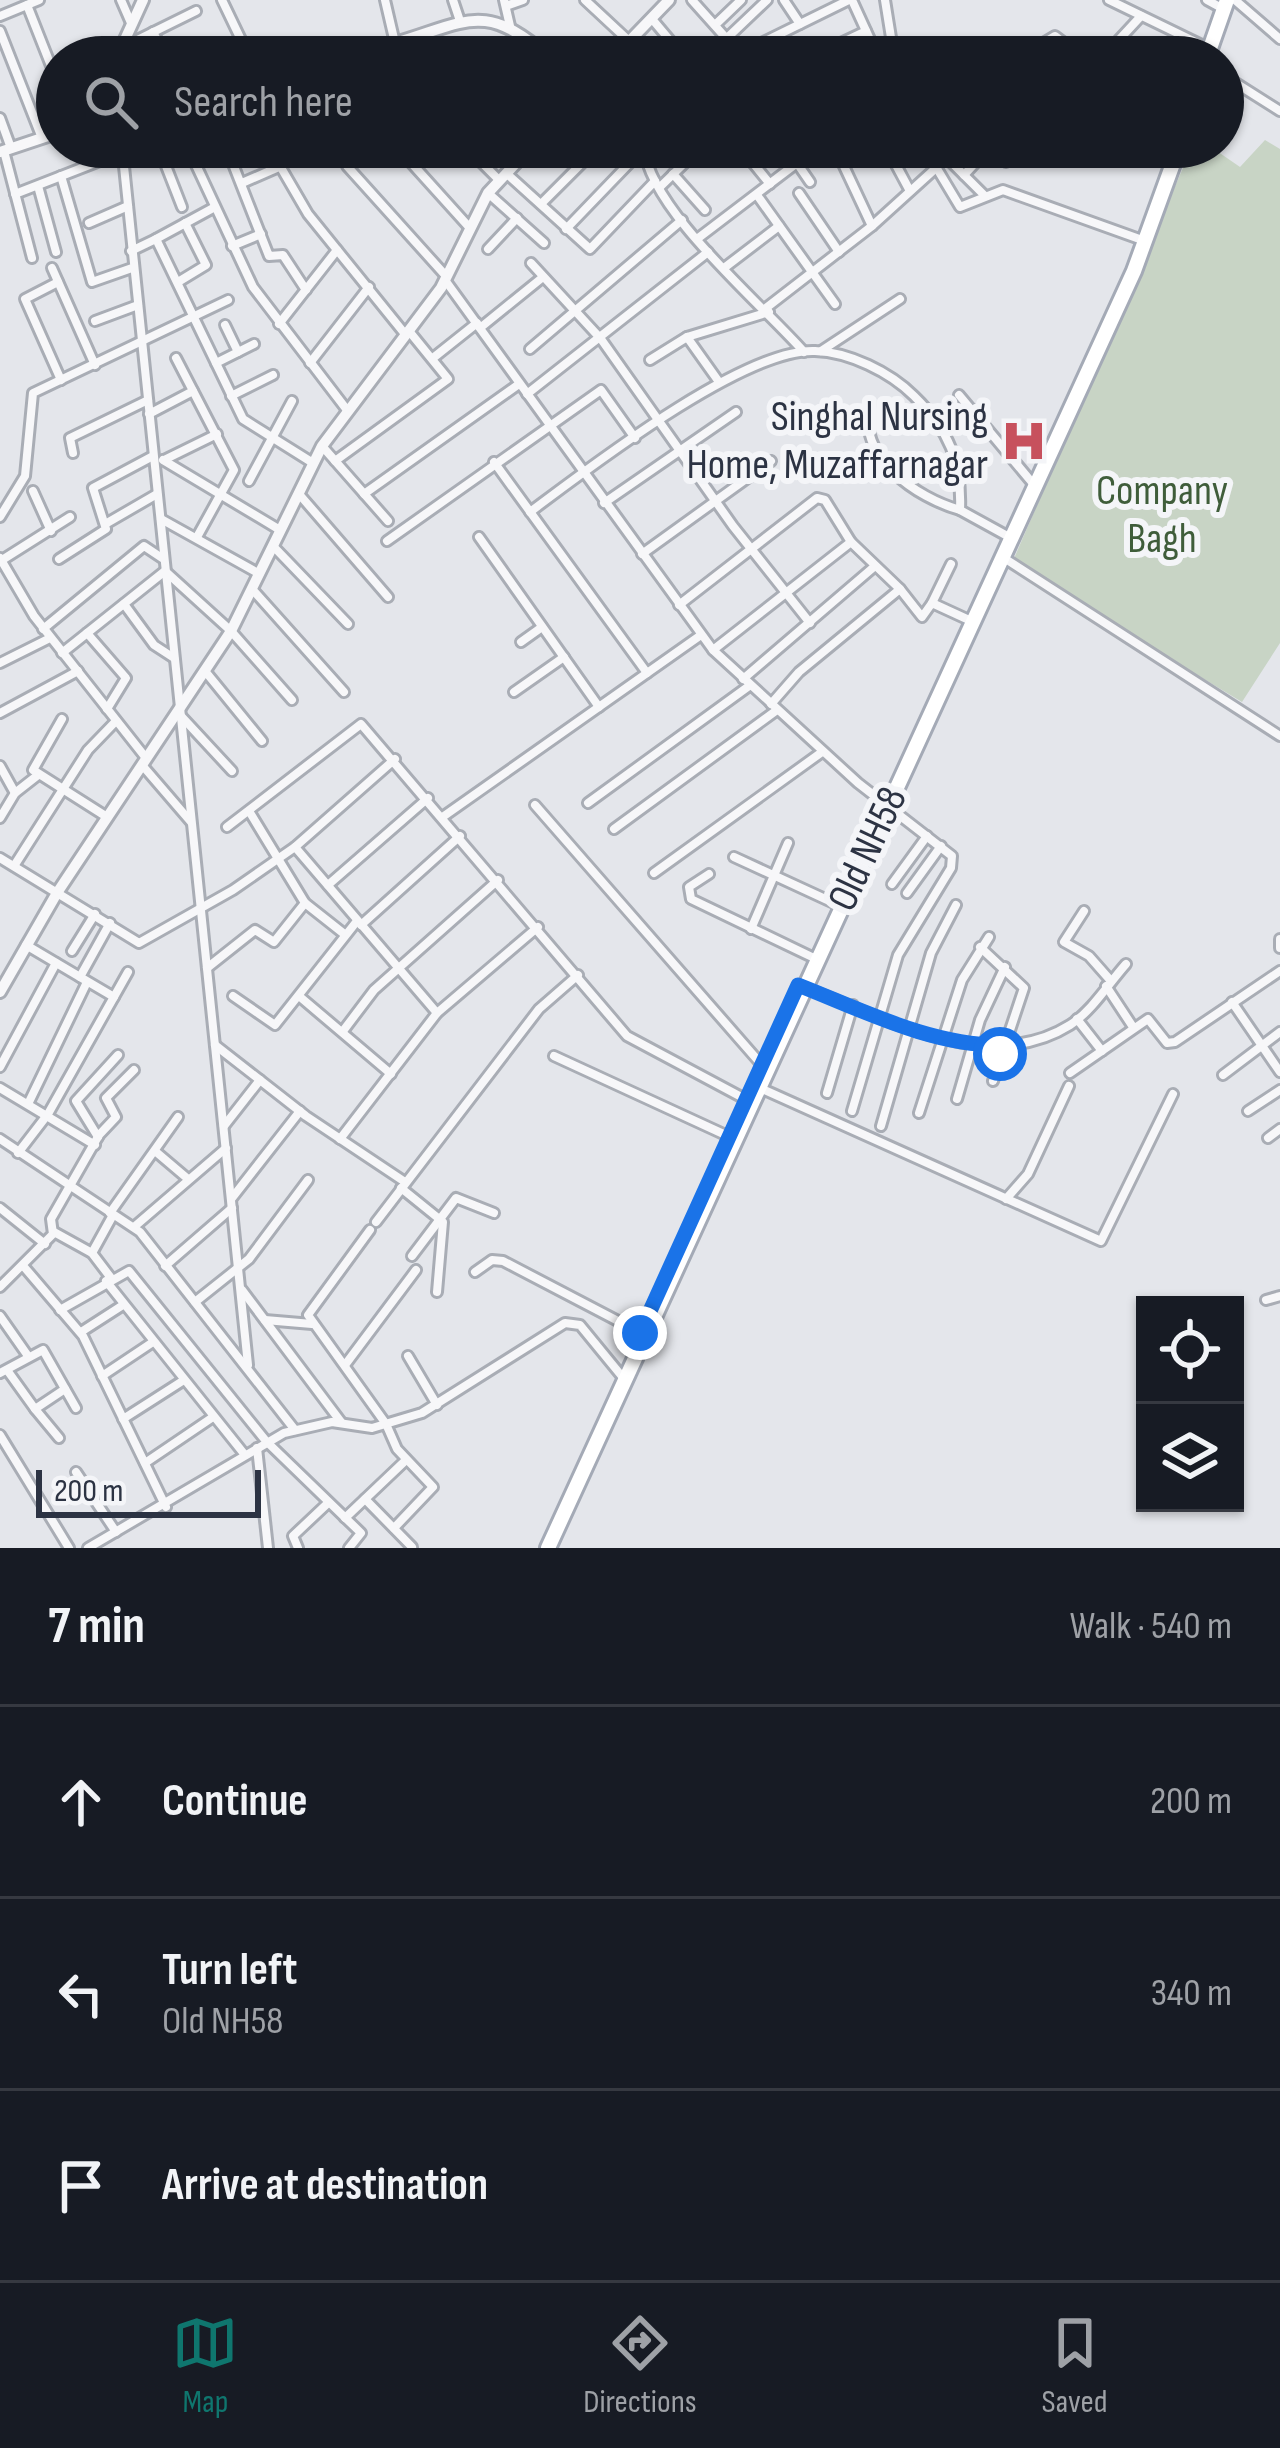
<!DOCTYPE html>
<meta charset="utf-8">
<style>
body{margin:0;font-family:"Sofia Sans Condensed",sans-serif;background:#242831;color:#f1f3f6}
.controls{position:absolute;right:36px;bottom:36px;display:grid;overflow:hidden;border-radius:0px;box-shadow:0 3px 9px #0004}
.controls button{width:108px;height:108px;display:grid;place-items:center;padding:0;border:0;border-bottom:3px solid #363941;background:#171b24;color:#f1f3f6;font:60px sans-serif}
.scale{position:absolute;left:36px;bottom:30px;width:225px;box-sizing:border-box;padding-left:12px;border:6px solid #2c3343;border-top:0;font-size:33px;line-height:42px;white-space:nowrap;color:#2c3343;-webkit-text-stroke:9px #f4f5f8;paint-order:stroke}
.stop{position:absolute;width:36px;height:36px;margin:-27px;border:9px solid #1a73e8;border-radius:50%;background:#fff}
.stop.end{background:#1a73e8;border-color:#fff;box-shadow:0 3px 12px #0008}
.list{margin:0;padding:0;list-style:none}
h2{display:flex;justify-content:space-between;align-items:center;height:156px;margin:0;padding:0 48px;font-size:51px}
h2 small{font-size:39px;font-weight:400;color:#9ea1a6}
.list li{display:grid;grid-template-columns:78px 1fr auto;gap:36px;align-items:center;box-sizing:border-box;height:192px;padding:0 48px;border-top:3px solid #363941}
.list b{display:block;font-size:45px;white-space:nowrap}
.list p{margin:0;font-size:39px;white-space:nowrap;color:#9ea1a6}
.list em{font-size:39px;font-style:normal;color:#9ea1a6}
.icon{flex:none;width:66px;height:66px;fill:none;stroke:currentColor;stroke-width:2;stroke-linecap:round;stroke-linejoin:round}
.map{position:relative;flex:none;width:1280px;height:1548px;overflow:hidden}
.search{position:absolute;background:#171b24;box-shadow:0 3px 9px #0004;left:36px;right:36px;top:36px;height:132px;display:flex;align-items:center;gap:30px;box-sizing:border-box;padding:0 42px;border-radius:66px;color:#9ea1a6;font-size:45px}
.sheet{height:732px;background:#171b24}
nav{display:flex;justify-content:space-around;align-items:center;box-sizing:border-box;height:168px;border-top:3px solid #363941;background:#171b24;font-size:33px;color:#9ea1a6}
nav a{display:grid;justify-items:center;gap:6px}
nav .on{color:#0f766e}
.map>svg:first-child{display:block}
</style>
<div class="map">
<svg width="1280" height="1548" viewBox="0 0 1280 1548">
<rect width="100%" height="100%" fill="#e4e6eb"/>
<path fill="#c8d4c5" d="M1265,140L1280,149V643L1242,702L1012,563L1192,147H1211L1240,167Z"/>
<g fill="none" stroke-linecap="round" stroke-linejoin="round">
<g stroke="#a9adb5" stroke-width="14">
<g id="minor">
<path d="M121,0L131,23"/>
<path d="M222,0L245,48"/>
<path d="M385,0L395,43"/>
<path d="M453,0L459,18"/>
<path d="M504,0L510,26"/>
<path d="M585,0L629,41"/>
<path d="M692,0L743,57"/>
<path d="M784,0L800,24"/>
<path d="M852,0L878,57"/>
<path d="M885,0L893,50L886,57"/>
<path d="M1109,0L1208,48"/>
<path d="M1207,0L1218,6"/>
<path d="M1235,0L1280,39"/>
<path d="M27,5L57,81"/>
<path d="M506,6L523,0"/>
<path d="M0,16L39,0"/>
<path d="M652,19L684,57"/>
<path d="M715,25L741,0"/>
<path d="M0,31L42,138"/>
<path d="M153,32L166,57"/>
<path d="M726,39L767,0"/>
<path d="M123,47L196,11"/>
<path d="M739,54L849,0"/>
<path d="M667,57L677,48"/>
<path d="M811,57L866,31"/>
<path d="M1020,57L1055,36L1083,57"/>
<path d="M1103,57L1141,16"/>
<path d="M1223,75L1280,111"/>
<path d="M0,118L11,148"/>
<path d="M122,147L248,1365"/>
<path d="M166,147V166L182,207"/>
<path d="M269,147L308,214L405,334"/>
<path d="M466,147L499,180"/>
<path d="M644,147C649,210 762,304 804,352"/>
<path d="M740,147L770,184"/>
<path d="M786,147L810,182"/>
<path d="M835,147L872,226"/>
<path d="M924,147L960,207L1003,190L1145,241"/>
<path d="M956,147L950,154L952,163L984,195"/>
<path d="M888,150L910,191"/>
<path d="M4,151L32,258"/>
<path d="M405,156L469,227"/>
<path d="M231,159L269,256L283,255L306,290"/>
<path d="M196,165L253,287L347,410"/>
<path d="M347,166L446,276"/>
<path d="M506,173L590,249L655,181"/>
<path d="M673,174L705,210"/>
<path d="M964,175L990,147L1006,162"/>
<path d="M61,176L92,282L132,268"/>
<path d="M242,183L281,166"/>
<path d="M38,186L56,252"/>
<path d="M660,187L701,147"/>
<path d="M488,193L544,243"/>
<path d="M799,193L839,252"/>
<path d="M15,194L123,152"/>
<path d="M757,195L835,304"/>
<path d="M541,204L598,147"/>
<path d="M89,223L128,206"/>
<path d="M566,229L644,148"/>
<path d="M156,239L215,207"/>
<path d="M697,239L797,163"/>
<path d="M232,246L261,234"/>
<path d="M488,249L517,218"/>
<path d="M131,251L156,239L243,419L313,463"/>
<path d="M531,263L601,339L733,526L810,623"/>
<path d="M52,268L95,365"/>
<path d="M724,268L779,226"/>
<path d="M445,280L713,650L858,783L952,856L951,868L898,955L852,1111"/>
<path d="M58,282L25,299L61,380"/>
<path d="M178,282L206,265L185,223"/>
<path d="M766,308L872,226L936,168"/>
<path d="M95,321L138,305"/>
<path d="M279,324L337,250"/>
<path d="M225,325L238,352"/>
<path d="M480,328L543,277"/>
<path d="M530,349L682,220"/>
<path d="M821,351L900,299"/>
<path d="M176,358L234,470L197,537"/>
<path d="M433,358L477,323"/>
<path d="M650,360L687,337"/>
<path d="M216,363L254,344"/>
<path d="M310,363L369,287"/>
<path d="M719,382L687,337L769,312"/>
<path d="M527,394L708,252"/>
<path d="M959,395L1035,486"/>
<path d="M231,396L273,375"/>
<path d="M870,404C856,457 917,498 960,510"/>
<path d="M149,414L193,391"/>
<path d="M322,446L388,521"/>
<path d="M73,453L70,438L148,400"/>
<path d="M163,460L280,530"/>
<path d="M164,460L217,434"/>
<path d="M335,461L448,379L409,331"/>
<path d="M494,462L647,673"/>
<path d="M249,481L292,401"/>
<path d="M33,491L51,531"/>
<path d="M299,494L388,597"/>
<path d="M364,494L519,384"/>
<path d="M604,503L736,412"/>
<path d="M530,512C589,468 744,348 815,351C849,352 890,372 914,396C949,430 962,462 960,510L1011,538"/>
<path d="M0,517L25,476L33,393L228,300"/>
<path d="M161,519L258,573"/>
<path d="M107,523L157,494"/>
<path d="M479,537L599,707"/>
<path d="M387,541L601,390L635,438"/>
<path d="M273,546L348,624"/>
<path d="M642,554L771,461"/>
<path d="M0,558L34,616L146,758"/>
<path d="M1004,558L1280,736"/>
<path d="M59,559L106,529L93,488L153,456"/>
<path d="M2,560L70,517"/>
<path d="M252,589L344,692"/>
<path d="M932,603L951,564"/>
<path d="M124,604L154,645L174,658"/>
<path d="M679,605L817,498L825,500L851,542"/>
<path d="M43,629L144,546L162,558"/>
<path d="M87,633L126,678L107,709"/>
<path d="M521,642L542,627"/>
<path d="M713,650L851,542L900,589"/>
<path d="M62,653L165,571L231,631L292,700"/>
<path d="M0,663L50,638"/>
<path d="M205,671L262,741"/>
<path d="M743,679L875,566"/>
<path d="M514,692L564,657"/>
<path d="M771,704L799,672L900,589L922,617L932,603L969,620"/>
<path d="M0,713L78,671"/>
<path d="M181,716L232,771"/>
<path d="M62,719L33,770L107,817"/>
<path d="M142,765L191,822"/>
<path d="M0,766L15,793"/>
<path d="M588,803L749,686"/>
<path d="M535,805L762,1065"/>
<path d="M249,811L305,903L343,933"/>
<path d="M444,816L701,635"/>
<path d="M0,818L15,793L38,775"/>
<path d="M227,827L361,724L627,1036L747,1100"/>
<path d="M614,829L777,710"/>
<path d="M295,847L437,1013"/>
<path d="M734,857L836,904"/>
<path d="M0,858L139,943L233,890L295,847L395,759"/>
<path d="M14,866L88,750L116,721"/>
<path d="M654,873L822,752"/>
<path d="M709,874L689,887L691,899L812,957"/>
<path d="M892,884L927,836"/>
<path d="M328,885L428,798"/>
<path d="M907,893L941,846"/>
<path d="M1084,911L1064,942L1089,956L1111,981"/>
<path d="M110,923L80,977L114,997"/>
<path d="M361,925L460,836"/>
<path d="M751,929L788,843"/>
<path d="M1280,939V948"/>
<path d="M26,945L80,977"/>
<path d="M980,947L1024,988L993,1081"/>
<path d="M72,951L95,914"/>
<path d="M207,968L255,930L274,942L305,903"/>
<path d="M798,985C879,1015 986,1078 1070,1025C1092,1011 1109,983 1126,964"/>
<path d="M1106,986L1133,1027"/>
<path d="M233,996L275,1025L357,921"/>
<path d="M299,996L391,1074"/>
<path d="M1232,1002L1280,1072"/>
<path d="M1077,1019L1102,1051"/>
<path d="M343,1031L374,990L498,880"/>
<path d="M215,1045L306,1116L405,1182"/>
<path d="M554,1056L730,1137"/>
<path d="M0,1067L56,963"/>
<path d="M1070,1073L1148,1019L1167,1043L1175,1042L1280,971"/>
<path d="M1223,1075L1280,1032"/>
<path d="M0,1088L95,1145"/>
<path d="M760,1088L1101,1241L1173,1094"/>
<path d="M827,1093L853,1005"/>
<path d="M957,1099L980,1020L1005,967"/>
<path d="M29,1102L87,982"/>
<path d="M1248,1111L1280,1090"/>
<path d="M919,1113L962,980L989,937"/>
<path d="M224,1126L260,1080"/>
<path d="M881,1126L931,953L956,905"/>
<path d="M98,1137L76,1101L118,1055"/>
<path d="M1268,1138L1280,1129"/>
<path d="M0,1139L140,1232L295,1430"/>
<path d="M340,1139L437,1013L538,927"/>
<path d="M155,1151L188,1179"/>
<path d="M18,1153L48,1114L128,972"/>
<path d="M401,1188L443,1222L437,1292"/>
<path d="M232,1198L300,1111"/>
<path d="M1006,1199L1028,1174L1069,1086"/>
<path d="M0,1208L45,1244"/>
<path d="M110,1213L178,1117"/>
<path d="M376,1222L539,1009L578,975"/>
<path d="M134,1227L226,1148"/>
<path d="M370,1230L308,1315L386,1424L397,1449L433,1487L394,1528"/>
<path d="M54,1232L92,1253L111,1278"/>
<path d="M92,1253L113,1215"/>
<path d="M412,1256L456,1198L494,1213"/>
<path d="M165,1266L232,1208"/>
<path d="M25,1268L83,1336L166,1507"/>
<path d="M475,1272L492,1260L503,1261L641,1333"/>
<path d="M106,1281L245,1455"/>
<path d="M0,1287L53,1234L51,1219L99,1135L116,1117L106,1098L134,1070"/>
<path d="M242,1290L341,1422"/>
<path d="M1266,1300L1280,1296"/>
<path d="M195,1302L249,1259L308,1180"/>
<path d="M60,1310L129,1271L266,1441L361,1533L349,1548"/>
<path d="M0,1316L28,1356"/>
<path d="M265,1320L312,1324"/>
<path d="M81,1332L123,1305"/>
<path d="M408,1356L437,1405"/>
<path d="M345,1365L416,1270"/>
<path d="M7,1370L35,1409"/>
<path d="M0,1373L43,1350L76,1408"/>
<path d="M102,1376L153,1342"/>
<path d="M123,1419L184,1380"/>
<path d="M0,1435L69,1548"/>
<path d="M59,1438L35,1409L65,1389"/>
<path d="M257,1448L268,1548"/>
<path d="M145,1463L213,1417"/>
<path d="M76,1472L116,1532"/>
<path d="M365,1499L412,1547"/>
<path d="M345,1518L406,1460"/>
<path d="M88,1548L284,1433L332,1422L372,1428L422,1413L565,1323L580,1325L625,1380"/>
<path d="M298,1548L293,1536L328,1503"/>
</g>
</g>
<g stroke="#a9adb5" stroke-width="16">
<g id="tertiary">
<path d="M117,57L143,0"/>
<path d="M320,57C345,50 370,50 395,43C467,22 484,0 549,57"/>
<path d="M614,57L669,0"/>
<path d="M0,152L57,133"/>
<path d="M0,992L57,893L231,631L322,446L441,288L488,193L531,147"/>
</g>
</g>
<g stroke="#a4aab6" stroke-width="20">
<g id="primary">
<path d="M1207,57L1227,0"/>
<path d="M548,1548L1134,271L1179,147"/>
</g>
</g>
<use href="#minor" stroke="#f7f7f9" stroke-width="8"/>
<use href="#tertiary" stroke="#f7f7f9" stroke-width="10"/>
<use href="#primary" stroke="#fff" stroke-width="14"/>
</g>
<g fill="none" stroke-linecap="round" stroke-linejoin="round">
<path stroke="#1a73e8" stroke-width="15" d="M640,1333L798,985C862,1010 934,1047 1004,1045L1000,1054"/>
</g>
<defs>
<g id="hospital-bare" transform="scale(3.6)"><path d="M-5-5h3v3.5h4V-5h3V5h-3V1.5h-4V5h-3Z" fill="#c7515d" stroke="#f4f5f8" stroke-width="2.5" paint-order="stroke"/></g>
</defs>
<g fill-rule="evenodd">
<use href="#hospital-bare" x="1024" y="441"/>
</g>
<g text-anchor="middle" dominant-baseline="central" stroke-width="12" stroke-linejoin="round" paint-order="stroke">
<g font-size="42" fill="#2c3343" stroke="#f4f5f8" text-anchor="end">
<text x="988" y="417">Singhal Nursing<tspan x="988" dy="48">Home, Muzaffarnagar</tspan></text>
</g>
<g font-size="42" fill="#3f5d3a" stroke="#f4f5f8">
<text x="1162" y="491">Company<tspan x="1162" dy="48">Bagh</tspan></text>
</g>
<g font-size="42" fill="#2c3343" stroke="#f4f5f8">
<text transform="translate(868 849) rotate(-65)">Old NH58</text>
</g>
</g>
</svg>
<div class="controls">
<button><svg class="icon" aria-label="locate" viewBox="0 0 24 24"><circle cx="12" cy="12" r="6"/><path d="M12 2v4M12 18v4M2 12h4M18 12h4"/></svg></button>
<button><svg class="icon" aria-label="layers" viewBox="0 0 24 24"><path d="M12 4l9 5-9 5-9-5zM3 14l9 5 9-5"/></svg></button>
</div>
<div class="scale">200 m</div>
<div class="stop" style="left:1000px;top:1054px"></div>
<div class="stop end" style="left:640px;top:1333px"></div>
<div class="search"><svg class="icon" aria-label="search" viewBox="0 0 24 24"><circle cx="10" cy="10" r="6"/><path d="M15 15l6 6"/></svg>Search here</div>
</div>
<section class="sheet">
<h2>7 min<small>Walk · 540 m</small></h2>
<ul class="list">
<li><svg class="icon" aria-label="ahead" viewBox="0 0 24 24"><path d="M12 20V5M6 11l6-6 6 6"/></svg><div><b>Continue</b></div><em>200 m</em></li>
<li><svg class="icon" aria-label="left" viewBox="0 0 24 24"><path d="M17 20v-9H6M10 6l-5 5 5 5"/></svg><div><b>Turn left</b><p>Old NH58</p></div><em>340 m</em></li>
<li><svg class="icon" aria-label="arrive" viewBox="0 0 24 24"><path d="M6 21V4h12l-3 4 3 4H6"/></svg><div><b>Arrive at destination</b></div></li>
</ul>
</section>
<nav>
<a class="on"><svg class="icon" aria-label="map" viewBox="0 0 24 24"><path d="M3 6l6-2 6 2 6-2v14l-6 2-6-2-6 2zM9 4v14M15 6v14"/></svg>Map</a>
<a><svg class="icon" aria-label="directions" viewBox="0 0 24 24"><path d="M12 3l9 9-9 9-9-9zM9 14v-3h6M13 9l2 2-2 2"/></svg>Directions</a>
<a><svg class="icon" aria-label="saved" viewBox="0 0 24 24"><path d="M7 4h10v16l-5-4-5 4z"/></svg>Saved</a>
</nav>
